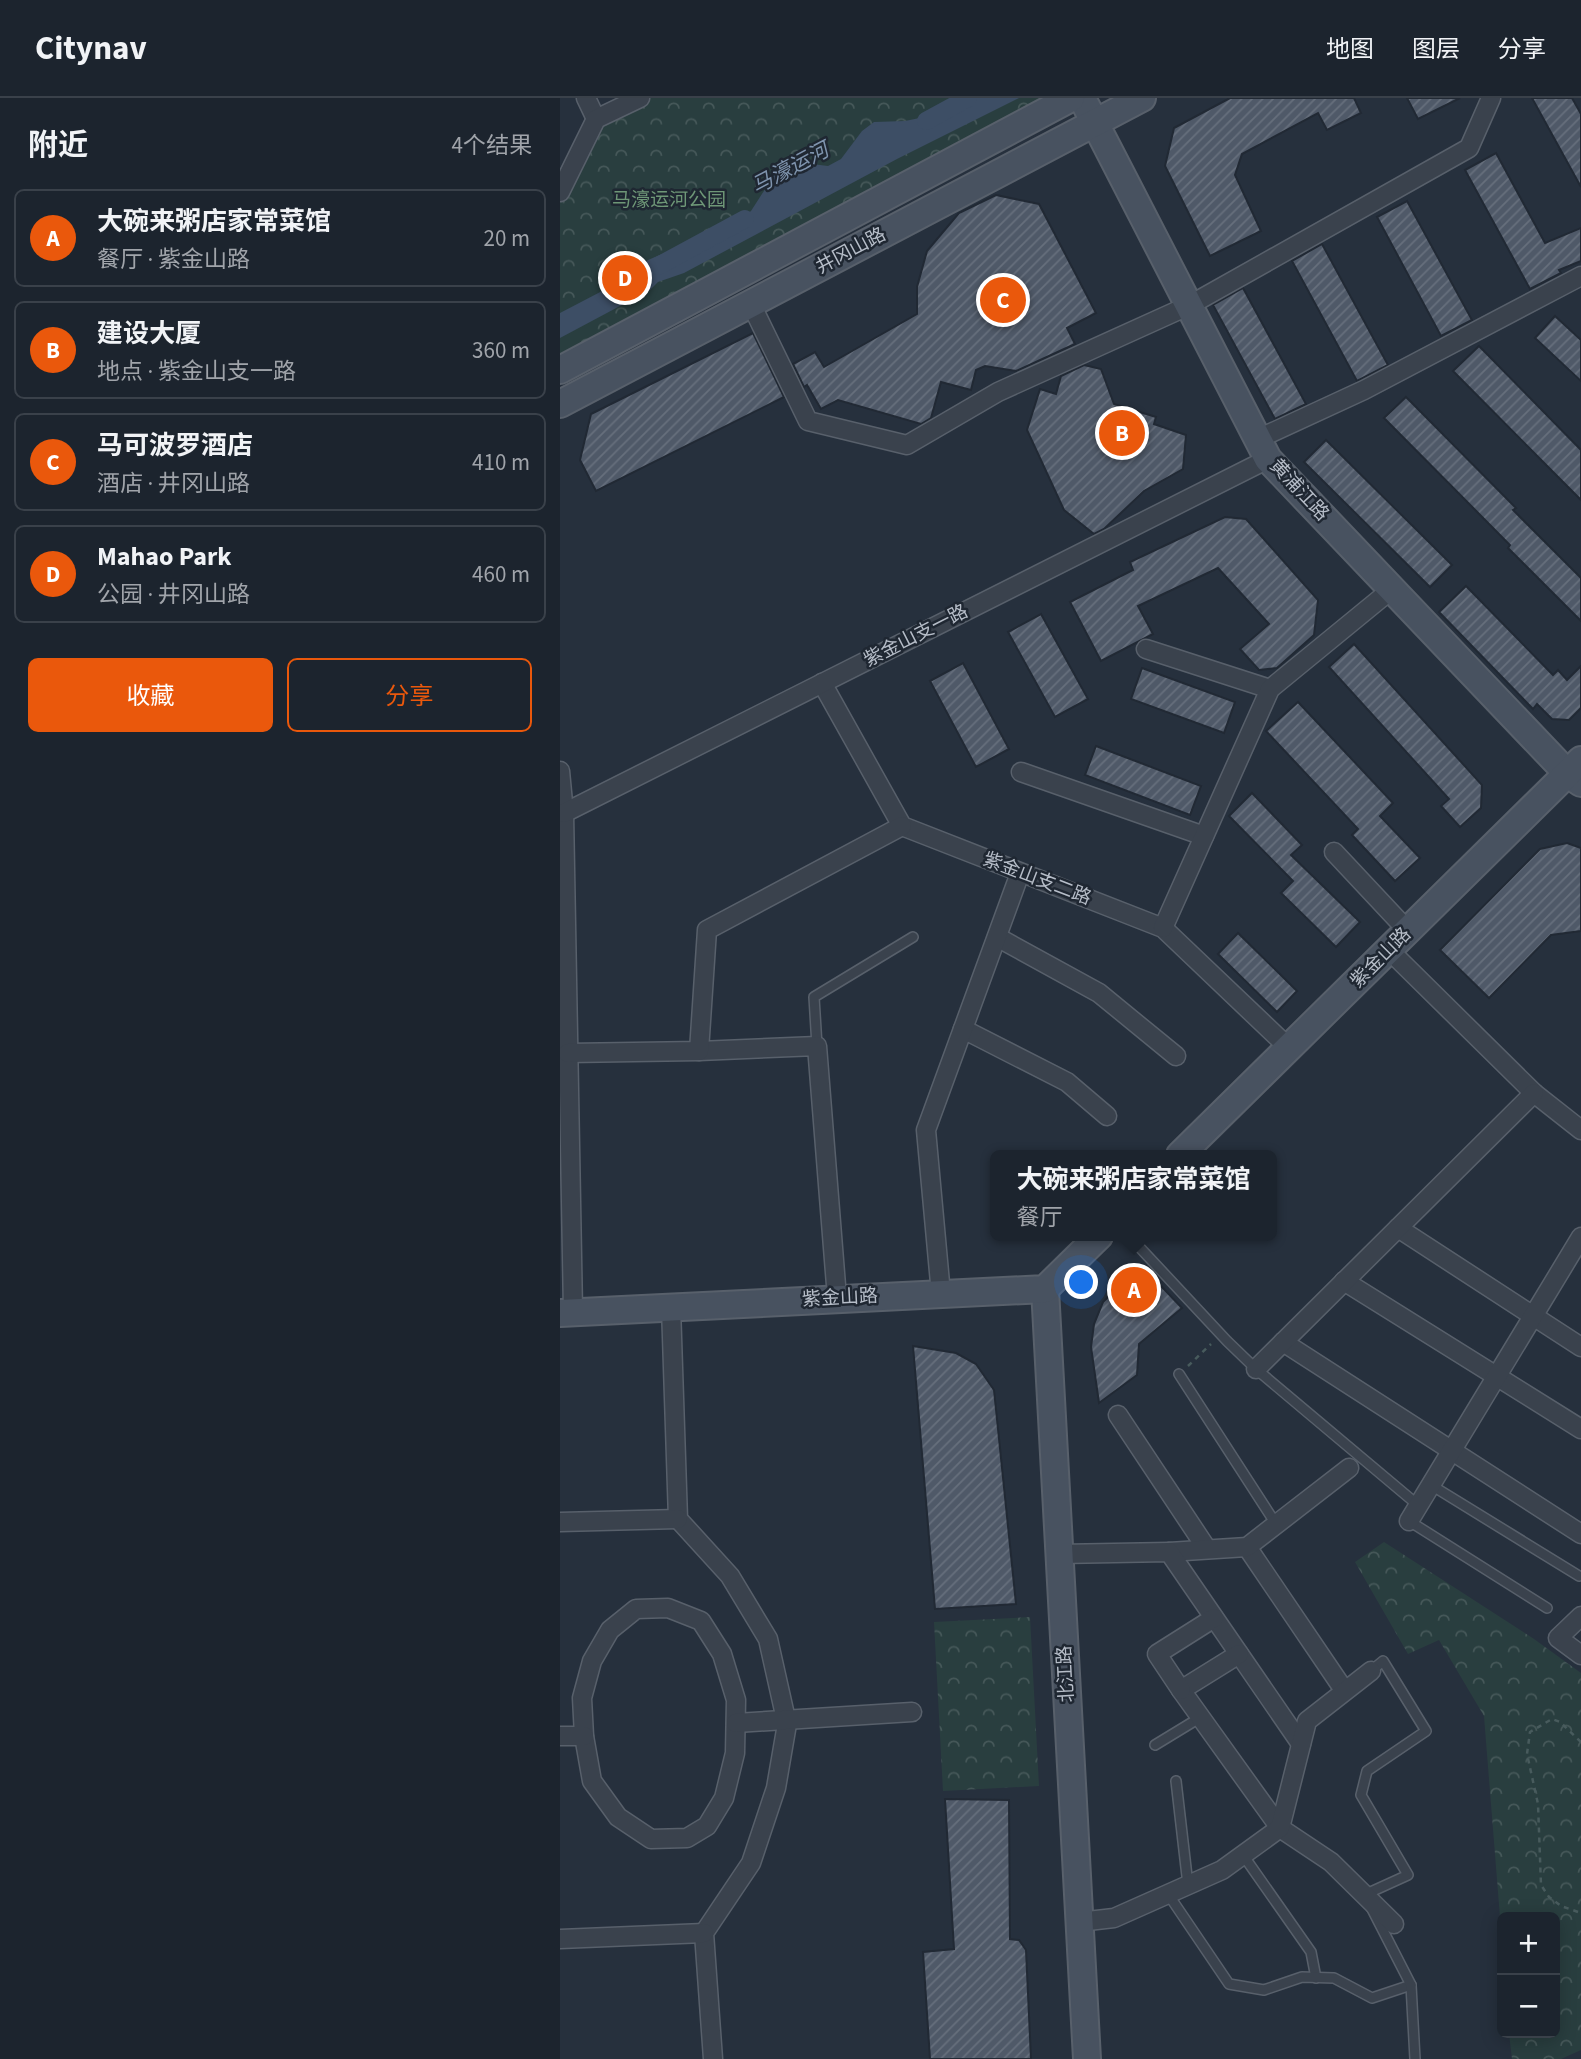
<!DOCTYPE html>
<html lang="zh">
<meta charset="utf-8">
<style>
body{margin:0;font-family:"Source Sans 3","Noto Sans SC",sans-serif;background:#29303a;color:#f1f3f6}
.controls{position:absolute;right:21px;bottom:21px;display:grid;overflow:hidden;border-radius:10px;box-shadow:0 4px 18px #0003}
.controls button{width:63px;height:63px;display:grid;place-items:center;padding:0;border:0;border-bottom:2px solid #3a414a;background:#1c242e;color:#f1f3f6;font:35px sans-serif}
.you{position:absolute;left:522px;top:1185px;width:24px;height:24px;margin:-18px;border:5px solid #fff;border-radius:50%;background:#1a73e8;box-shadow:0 0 0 10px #1a73e833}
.badge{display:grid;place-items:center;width:46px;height:46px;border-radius:50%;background:#ea580c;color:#fff;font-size:23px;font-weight:700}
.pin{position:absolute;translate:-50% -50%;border:4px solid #fff;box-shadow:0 2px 7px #0006}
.popup{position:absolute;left:430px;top:1052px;width:287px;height:91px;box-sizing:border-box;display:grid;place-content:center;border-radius:10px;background:#1c242e;filter:drop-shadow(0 2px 5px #0005);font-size:23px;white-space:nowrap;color:#a0a4aa}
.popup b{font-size:26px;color:#f1f3f6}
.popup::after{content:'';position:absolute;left:50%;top:100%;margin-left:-14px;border:14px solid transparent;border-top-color:#1c242e}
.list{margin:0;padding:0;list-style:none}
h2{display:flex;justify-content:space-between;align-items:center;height:91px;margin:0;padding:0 28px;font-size:30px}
h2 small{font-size:23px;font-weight:400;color:#a0a4aa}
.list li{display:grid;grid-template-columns:46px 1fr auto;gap:21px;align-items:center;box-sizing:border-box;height:98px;margin:0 14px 14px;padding:0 14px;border:2px solid #3a414a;border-radius:10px}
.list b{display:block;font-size:26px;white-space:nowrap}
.list p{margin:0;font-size:23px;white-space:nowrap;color:#a0a4aa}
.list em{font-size:23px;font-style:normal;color:#a0a4aa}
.actions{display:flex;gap:14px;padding:21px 28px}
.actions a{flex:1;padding:16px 0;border:2px solid #ea580c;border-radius:10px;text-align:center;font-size:24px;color:#ea580c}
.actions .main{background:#ea580c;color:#fff}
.map{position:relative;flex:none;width:1021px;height:1961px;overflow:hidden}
header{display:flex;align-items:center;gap:42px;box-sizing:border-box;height:98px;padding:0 35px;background:#1c242e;border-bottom:2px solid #3a414a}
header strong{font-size:33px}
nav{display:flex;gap:38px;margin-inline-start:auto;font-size:24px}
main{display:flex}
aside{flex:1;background:#1c242e}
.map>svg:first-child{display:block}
</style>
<header>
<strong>Citynav</strong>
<nav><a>地图</a><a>图层</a><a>分享</a></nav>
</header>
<main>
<aside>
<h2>附近<small>4个结果</small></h2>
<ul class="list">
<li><span class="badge">A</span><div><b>大碗来粥店家常菜馆</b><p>餐厅 · 紫金山路</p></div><em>20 m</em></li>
<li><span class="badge">B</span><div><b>建设大厦</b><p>地点 · 紫金山支一路</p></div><em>360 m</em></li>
<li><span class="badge">C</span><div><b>马可波罗酒店</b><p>酒店 · 井冈山路</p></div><em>410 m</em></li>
<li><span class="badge">D</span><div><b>Mahao Park</b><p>公园 · 井冈山路</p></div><em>460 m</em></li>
</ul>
<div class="actions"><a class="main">收藏</a><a>分享</a></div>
</aside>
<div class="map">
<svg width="1021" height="1961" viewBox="0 0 1021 1961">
<defs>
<pattern id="forest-crowns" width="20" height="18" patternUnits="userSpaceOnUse" patternTransform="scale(1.75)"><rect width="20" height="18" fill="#293e3f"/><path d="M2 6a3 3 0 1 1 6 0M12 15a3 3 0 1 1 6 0" fill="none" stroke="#465859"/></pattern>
<pattern id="building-hatch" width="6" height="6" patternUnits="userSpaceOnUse" patternTransform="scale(1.75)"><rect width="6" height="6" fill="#4f5968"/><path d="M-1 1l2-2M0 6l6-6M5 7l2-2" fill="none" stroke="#666f7c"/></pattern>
</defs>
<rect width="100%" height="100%" fill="#26303d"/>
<g fill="url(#forest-crowns)">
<path d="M80,0H511L0,273V94L36,21Z"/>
<path d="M824,1444L974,1541L1021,1575V1952L1001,1961H952L949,1935H995V1819H942V1844L924,1618L879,1542L848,1556L795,1464Z"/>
<path d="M470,1519L479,1688L383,1693L374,1524Z"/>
</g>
<path fill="#3d4e65" d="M408,0H459L337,61L124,175L98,184L90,192L0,240V215L67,180L88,162L102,156H120L167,131L191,113L222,65L236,64L268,68L281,61L302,33L314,24L345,23L379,16Z"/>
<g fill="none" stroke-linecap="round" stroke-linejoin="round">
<g stroke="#3d4e65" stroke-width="18">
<path d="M366,23L408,0"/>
<path d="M98,168L185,121"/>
</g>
</g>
<g fill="url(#building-hatch)" stroke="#212934" stroke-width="2">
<path d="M670,0H794L801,15L767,32L758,15L682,56L675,77L701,133L650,158L605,68L614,30Z"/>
<path d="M847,0H900L858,21Z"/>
<path d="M972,0H1012L1021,16V89Z"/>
<path d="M936,55L985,145L1021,130V163L999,172L1001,175L970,191L905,72Z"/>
<path d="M436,97L479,106L536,215L507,230L515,246L456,273L425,268L416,272L411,292L381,284L371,320L361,326L278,302L261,311L247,287L244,289L233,266L255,254L264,269L357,216V189L367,153L399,115Z"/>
<path d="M847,103L912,222L881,238L817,119Z"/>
<path d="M762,146L828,267L797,283L732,163Z"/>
<path d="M683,190L746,306L715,321L653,207Z"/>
<path d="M995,218L1021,242V283L975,240Z"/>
<path d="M193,235L224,299L36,393L20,362L31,316Z"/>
<path d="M919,248L1021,352V402L893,273Z"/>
<path d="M524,267L541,271L554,306L596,319L594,326L626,337L623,371L584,393L544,431L534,436L504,412L467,332L480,291L496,296L501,278Z"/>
<path d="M846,299L956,410L953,412L1021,480V523L948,450L950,447L824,320Z"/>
<path d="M766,342L892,467L870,489L744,364Z"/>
<path d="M665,419L686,421L758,502L754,537L717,570L699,572L680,551L709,526L658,470L578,508L593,536L541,563L510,504L573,472L570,464Z"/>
<path d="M906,488L993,577L998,572L1007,582L1021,568V610L1009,622L992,621L977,606L973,611L879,514Z"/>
<path d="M481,516L528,601L495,619L448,534Z"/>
<path d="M794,546L922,687L921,710L900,729L881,708L889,701L769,569Z"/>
<path d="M403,565L449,651L416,669L370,583Z"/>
<path d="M582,570L675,604L664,635L571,601Z"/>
<path d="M738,604L833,705L820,718L860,760L835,783L792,737L798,731L706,633Z"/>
<path d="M536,648L641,688L630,717L525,677Z"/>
<path d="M692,695L742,747L731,757L800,824L776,849L721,795L733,783L669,718Z"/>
<path d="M1007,745L1021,750V833L991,837L929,900L880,852L980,751Z"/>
<path d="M678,835L737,893L717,914L658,856Z"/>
<path d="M581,1167L622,1210L579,1246L577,1277L539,1305L531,1249L534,1226L543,1204Z"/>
<path d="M353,1248L396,1255L416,1266L434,1292L456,1506L375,1511Z"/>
<path d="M385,1701L449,1702L450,1841L459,1842L466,1852L471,1961H370L363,1854L394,1851Z"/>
</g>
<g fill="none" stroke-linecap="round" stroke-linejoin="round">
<g stroke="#58606b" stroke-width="12">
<g id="lane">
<path d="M257,948L254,899L353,839"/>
<path d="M569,1138L667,1243L696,1271L859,1408"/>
<path d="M619,1276L716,1426"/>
<path d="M871,1387L1019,1478"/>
<path d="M849,1423L987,1510"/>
<path d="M595,1647L641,1619"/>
<path d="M616,1683L628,1787"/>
<path d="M683,1757L751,1854L756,1880"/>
<path d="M608,1796L669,1886L704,1892L742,1879L774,1880L812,1900L851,1887"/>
<path d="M805,1799L804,1797L848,1777L801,1697L807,1673L866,1633L823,1563L811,1573"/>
<path d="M812,1811L851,1887L855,1961"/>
</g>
</g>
<g stroke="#58606b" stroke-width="21">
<g id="street">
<path d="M26,0L36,21"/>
<path d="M0,94L36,21L80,0"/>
<path d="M191,206L248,323L347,347L438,294L630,207L909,50L931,0"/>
<path d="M698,341L804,292L1021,178"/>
<path d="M586,551L710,591"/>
<path d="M262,585L342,728L603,830L729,950"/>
<path d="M0,673L4,715L13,1214"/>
<path d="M461,674L644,738"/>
<path d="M4,715L708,361"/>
<path d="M774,754L848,833"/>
<path d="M603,830L710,591L832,491"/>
<path d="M437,839L539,895L616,958"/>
<path d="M829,852L974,995L1021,1032"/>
<path d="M403,931L507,984L547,1018"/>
<path d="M139,953L257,948L277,1200"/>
<path d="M8,955L139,953L147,832L342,728"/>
<path d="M838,1130L1021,1249"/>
<path d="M784,1183L1021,1331"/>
<path d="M381,1196L366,1032L460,775"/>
<path d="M111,1209L118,1421L170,1478L208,1541L227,1626L216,1690L191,1765L144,1835L153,1961"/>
<path d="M723,1244L1021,1436"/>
<path d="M696,1271L974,995"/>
<path d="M558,1317L647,1451"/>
<path d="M849,1423L1021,1139"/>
<path d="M0,1424L118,1421"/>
<path d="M687,1449L784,1592"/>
<path d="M609,1454L687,1449L789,1370"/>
<path d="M499,1456L609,1454L741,1646"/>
<path d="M108,1510L141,1523L162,1556L176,1602L175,1655L164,1700L147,1728L127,1740L91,1741L58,1719L32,1683L24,1638L22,1600L32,1563L50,1532L76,1511Z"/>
<path d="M1021,1518L998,1540L1021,1557"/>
<path d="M679,1556L621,1592L720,1730L771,1764L834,1826"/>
<path d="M621,1592L597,1556L654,1520"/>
<path d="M176,1625L352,1614"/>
<path d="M0,1638H24"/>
<path d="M519,1824L554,1820L662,1772L720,1730L747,1623L811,1573"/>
<path d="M0,1841L144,1835"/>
</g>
</g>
<g stroke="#58606b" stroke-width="30">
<g id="secondary">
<path d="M522,0L708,361L1008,676L1021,685"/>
<path d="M0,272L511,0"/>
<path d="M0,306L582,0"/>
<path d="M620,1057L1021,662"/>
<path d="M485,1191L527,1961"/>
<path d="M0,1215L485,1191L539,1138"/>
</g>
</g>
<g stroke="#485b5d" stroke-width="2.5" stroke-dasharray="5 5" stroke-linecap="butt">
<path d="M628,1268L651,1246"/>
<path d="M1021,1644L1000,1624L992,1621L970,1634L967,1656L978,1706L981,1787L989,1799L1001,1808L1021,1815"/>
</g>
<use href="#lane" stroke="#3a424d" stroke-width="9"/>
<use href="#street" stroke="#3a424d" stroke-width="18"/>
<use href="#secondary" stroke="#485260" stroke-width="26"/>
</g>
<g text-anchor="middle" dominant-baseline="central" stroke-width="5" stroke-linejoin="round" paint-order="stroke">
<g font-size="19" fill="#6e9777" stroke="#1f2732">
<text x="109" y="102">马濠运河公园</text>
</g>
<g font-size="19" fill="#b6bdc8" stroke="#1f2732">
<text transform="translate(291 153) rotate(-28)">井冈山路</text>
<text transform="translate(739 392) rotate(47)">黄浦江路</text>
<text transform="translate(356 538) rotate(-27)">紫金山支一路</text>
<text transform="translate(477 781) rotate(21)">紫金山支二路</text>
<text transform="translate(821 860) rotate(-45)">紫金山路</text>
<text transform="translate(280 1200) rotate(-3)">紫金山路</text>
<text transform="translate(506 1576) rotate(-93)">北江路</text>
</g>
<g font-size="21" font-style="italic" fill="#7f94ae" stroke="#1f2732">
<text transform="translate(230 70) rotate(-28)">马濠运河</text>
</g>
</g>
</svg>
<div class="controls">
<button>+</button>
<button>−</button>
</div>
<div class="you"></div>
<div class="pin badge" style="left:574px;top:1192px">A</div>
<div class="popup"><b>大碗来粥店家常菜馆</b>餐厅</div>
<div class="pin badge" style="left:562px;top:335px">B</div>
<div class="pin badge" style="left:443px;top:202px">C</div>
<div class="pin badge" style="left:65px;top:180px">D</div>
</div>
</main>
